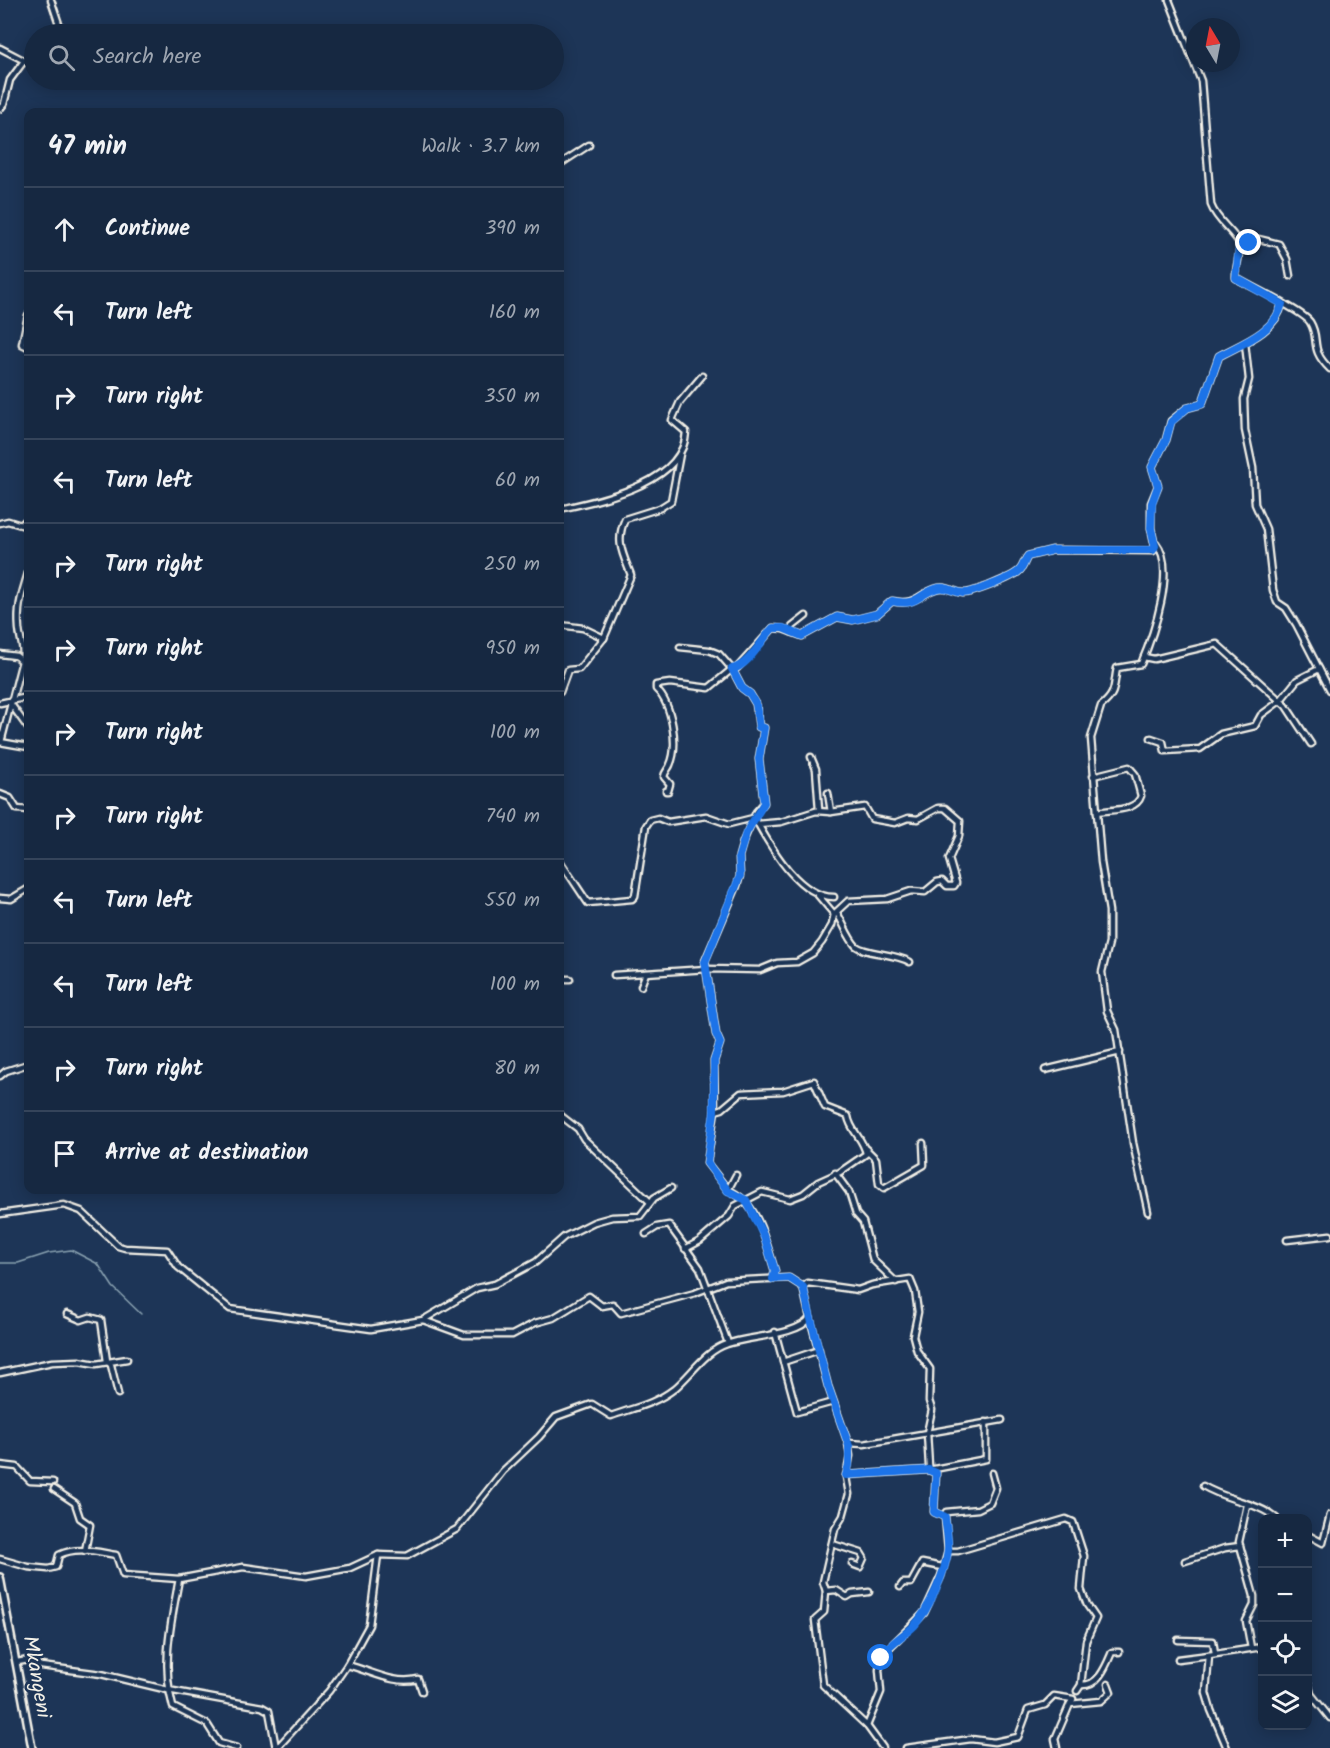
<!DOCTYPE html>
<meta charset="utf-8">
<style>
body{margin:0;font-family:Kalam,sans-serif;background:#23344c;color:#f1f3f6}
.controls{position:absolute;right:18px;bottom:18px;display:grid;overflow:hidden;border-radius:12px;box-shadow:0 3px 15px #0003}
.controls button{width:54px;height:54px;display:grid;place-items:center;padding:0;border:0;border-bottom:2px solid #35445a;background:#162841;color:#f1f3f6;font:30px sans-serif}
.compass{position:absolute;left:1186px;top:18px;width:54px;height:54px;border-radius:50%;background:#162841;box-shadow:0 3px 15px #0003;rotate:350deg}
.stop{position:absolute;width:18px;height:18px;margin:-14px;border:4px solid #1a73e8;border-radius:50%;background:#fff}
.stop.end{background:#1a73e8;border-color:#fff;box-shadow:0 2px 6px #0008}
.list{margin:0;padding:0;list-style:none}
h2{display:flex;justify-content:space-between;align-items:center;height:78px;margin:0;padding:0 24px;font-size:26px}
h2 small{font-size:20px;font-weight:400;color:#9ea6b1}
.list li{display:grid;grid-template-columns:39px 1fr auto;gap:18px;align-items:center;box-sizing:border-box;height:84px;padding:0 24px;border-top:2px solid #35445a}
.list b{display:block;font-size:22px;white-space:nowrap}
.list em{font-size:20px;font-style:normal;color:#9ea6b1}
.icon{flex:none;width:33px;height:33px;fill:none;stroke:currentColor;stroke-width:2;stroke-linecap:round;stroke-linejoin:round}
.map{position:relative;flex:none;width:1330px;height:1748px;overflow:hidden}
.search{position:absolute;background:#162841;box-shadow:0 3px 15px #0003;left:24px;top:24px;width:540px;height:66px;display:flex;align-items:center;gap:15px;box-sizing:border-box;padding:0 21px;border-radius:33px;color:#9ea6b1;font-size:22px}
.panel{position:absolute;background:#162841;box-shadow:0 3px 15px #0003;left:24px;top:108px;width:540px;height:1086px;border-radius:12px}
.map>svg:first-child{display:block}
</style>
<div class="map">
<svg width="1330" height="1748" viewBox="0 0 1330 1748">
<rect width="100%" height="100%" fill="#1d3557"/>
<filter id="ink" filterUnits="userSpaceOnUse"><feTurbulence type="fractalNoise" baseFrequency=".0167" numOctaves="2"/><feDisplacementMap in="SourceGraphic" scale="12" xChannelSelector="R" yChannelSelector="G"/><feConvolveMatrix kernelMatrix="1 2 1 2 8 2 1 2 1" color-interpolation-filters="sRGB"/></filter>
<g filter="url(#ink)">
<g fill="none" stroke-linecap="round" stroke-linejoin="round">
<path stroke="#8aa2b1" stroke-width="1.5" d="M0,1263H18L49,1253L71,1250L98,1264L113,1287L141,1314"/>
<g stroke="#f4f1e8" stroke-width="9">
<g id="minor">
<path d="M51,0L61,30L58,34"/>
<path d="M1169,0L1201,81L1211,205C1217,222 1237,234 1239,244C1241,255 1235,267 1236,278C1251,287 1303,311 1310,322C1321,340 1308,348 1330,369"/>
<path d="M0,48L31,64L34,60"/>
<path d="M0,109L4,104L10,80L24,61"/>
<path d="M560,164L589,145"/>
<path d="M1239,246L1259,239L1279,244L1287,259L1290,276"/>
<path d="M28,315L22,344L28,347"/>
<path d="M1245,343L1249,379L1244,399L1245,430L1253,468L1255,504L1266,529L1273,590L1277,602L1286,608L1296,624L1330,690"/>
<path d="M560,509C600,500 684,484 686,432L672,420L680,402L702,376"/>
<path d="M0,523L8,521L21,525L25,521L28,527"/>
<path d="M560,625L583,628L604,638"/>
<path d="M791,632L792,627L806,616"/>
<path d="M680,647L709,650L719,654L732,669L737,668L773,628L783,629L802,636L837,617L853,620L877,614L892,601C915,606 918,595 935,589C947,585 953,592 963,593C971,594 1013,577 1019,571C1024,567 1024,560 1028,556L1053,550L1153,551L1155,546L1151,528V503L1158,486L1152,467L1166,440L1171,421L1187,408L1202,404L1219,356C1241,344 1276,332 1282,304"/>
<path d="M0,654L16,656L22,661C25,648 20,641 19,629C17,605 22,594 28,573"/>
<path d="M1144,657L1154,659L1217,644L1286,706L1311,744"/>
<path d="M560,692L568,670L579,669L604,638L631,575C623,554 615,542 625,519L660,508L671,501L680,454"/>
<path d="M0,703L28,697"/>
<path d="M10,703L28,728"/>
<path d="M1151,738L1163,742L1165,751L1200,749L1221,734L1255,726L1261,715L1280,701L1297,680L1319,669"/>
<path d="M0,742L28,747"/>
<path d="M1,742L22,661L28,658"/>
<path d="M811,757L816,769L819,810"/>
<path d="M1093,776L1129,767L1135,774L1141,796C1136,812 1111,809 1097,812"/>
<path d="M666,791H668L670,784L664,777C665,771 668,770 670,765C679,745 672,704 656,689V685L670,683L709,688L732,669L742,688L750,694L756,704L759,727L764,728L759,759L764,803L756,812L743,842L739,856L740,876L737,886L705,961L716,1034L720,1043L714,1061L715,1111L707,1163L728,1190"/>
<path d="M828,793L831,812"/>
<path d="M0,794L10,798L17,809L28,810"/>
<path d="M758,824C773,851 800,897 834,897"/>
<path d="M560,861L588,903L632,899L635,896L646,826L650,820L658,818L668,822L706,816L729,824L753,818L758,824L781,822L816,811L831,812L865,807L872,819L895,823L908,818L918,819L938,808H945L960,821L959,836L949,859L956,883L954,886H947L942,881L937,882L925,892L911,891L887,899L848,901L834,914L817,894"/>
<path d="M0,898L11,899L28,889"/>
<path d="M837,913C843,922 848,938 856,946C866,954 894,953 910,962"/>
<path d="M614,975L707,969L760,970L777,963L797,962L813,953L822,942L832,925L834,914"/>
<path d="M560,979H570"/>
<path d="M641,986L646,973"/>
<path d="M1045,1070L1120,1052"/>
<path d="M0,1076L6,1071L28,1064"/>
<path d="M560,1115L578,1129L584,1139L650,1202"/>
<path d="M866,1149L876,1159L879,1184L884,1188L924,1165L923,1143"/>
<path d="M835,1173L849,1192L856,1214L863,1222L873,1260L896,1282"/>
<path d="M736,1175L728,1190C759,1202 766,1243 775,1271L773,1279"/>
<path d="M1148,1212L1133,1143L1116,1030L1107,1011L1102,972L1109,943V911L1101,862L1091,738L1101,706C1117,693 1113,687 1117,668L1141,664C1153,636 1177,568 1156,543"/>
<path d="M0,1214L64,1205L81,1211L118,1246L125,1248L167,1250L178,1267L230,1309L371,1329L423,1320L477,1288L495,1284L536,1262L564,1237L594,1222L612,1217L640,1216L654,1198L671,1188"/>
<path d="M646,1234L657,1227L669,1225L700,1268L728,1343"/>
<path d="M1287,1240L1330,1235"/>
<path d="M685,1249L700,1241L729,1216L735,1206L762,1192L790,1199L803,1194L818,1182L840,1172L866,1154C864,1139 850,1131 848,1116L825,1107L814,1081L783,1091L741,1093L722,1109L715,1111"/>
<path d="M803,1287L808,1283L858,1290L872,1285L910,1279L915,1291L918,1312L913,1336L917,1351L930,1369L929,1401L932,1410L927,1433L929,1466V1470L936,1473L934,1512L945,1517L948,1551L941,1576L924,1613L882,1655L879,1670L881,1692L867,1726L823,1685L815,1620L824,1612L826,1591L823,1582L835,1529L843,1516L849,1494L846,1477L850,1456L848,1443"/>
<path d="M67,1314L81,1320L90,1317L101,1320L107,1361L111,1365L118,1394"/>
<path d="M810,1318L828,1386L848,1443L864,1444L1002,1420"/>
<path d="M775,1332L797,1412L833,1402"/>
<path d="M783,1362L819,1350"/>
<path d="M0,1373L52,1362L79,1361L96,1364L127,1359"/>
<path d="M0,1465L17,1467L30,1481L53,1482"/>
<path d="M846,1475L929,1470L986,1459V1422"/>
<path d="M1203,1486C1226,1500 1256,1502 1276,1518"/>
<path d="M54,1489L75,1503L80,1518L90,1525L85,1551"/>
<path d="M1247,1505L1239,1542L1254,1596V1605L1246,1621L1251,1648"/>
<path d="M944,1516L946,1512L978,1509L990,1503L996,1488L992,1473"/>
<path d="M1308,1535L1323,1543L1330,1515"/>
<path d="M832,1544L861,1553L864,1558L860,1567L852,1564"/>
<path d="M948,1551H958L1066,1519L1073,1522L1084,1556L1081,1589L1087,1605L1096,1618L1086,1641L1081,1685L1077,1691"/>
<path d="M0,1559L28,1567L48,1569L56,1567L59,1555C77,1546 97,1552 116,1555L123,1575L179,1579L243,1567L306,1576L350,1568L378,1555L407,1556L457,1529L503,1471L539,1437L556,1417L592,1404L611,1416C633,1408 655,1404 674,1389C692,1374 705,1351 727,1344C748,1336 798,1336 810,1318L803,1287L789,1278L726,1281L695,1293L621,1313L613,1304L602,1306L589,1296L553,1318L535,1323L512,1335H464L423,1320"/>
<path d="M1185,1561L1225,1548L1240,1546"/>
<path d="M179,1579C171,1623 161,1664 173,1707L207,1724L219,1743L237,1748"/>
<path d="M900,1587L903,1583H911L922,1563L942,1567"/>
<path d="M826,1591L836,1590L847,1597L852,1594L869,1592"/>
<path d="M1178,1640L1213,1641L1215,1653"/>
<path d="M1209,1655L1262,1647"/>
<path d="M1178,1659L1209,1655L1206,1693L1211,1710L1227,1748"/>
<path d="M17,1662L29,1660L41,1666L101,1674L168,1690L262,1707L269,1711L276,1748"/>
<path d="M347,1665L369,1625L378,1555"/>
<path d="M1308,1683L1311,1694L1330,1718"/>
<path d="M1081,1685C1099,1686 1106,1666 1112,1652H1119"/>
<path d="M867,1726L883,1748"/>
<path d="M277,1748L329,1691L347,1665C372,1671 393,1685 418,1679L422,1691"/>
<path d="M906,1748L971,1739L994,1742L1018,1737L1028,1710L1045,1705L1054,1696L1073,1699L1070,1704"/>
<path d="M1057,1748L1055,1739L1070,1704L1101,1701L1111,1692L1108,1684"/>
</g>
</g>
<g stroke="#f4f1e8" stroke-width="10">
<path id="tertiary" d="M0,1577L32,1748"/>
</g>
<use href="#minor" stroke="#1d3557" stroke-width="4.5"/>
<use href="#tertiary" stroke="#1d3557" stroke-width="5"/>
</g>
</g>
<g fill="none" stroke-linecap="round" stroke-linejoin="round" filter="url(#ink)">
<path stroke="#1a73e8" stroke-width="8" d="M881,1658C886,1645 904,1636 914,1626C929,1609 946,1572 948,1550C949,1539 946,1527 945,1517L934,1512L936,1473L929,1470L846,1475L849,1465V1446L828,1386L803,1287L789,1278L773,1279L775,1271L765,1239L746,1200L728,1191L707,1163L714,1112V1061L720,1043L716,1034L705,962L740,876L739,856L746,833L764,803L759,759L764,728L759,727L756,704L750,694L742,688L732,669C749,666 761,640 773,628H783L802,636L837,617L853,620L877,614L892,601C916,607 918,595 935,589C946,585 952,592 963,593C971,594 1013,577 1019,571C1024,567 1024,560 1028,556L1053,550H1153L1155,546L1151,528L1152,503L1158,486L1152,467L1166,440L1171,422L1187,408L1202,404L1219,356C1241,344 1275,332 1282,304L1236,278L1239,246L1249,243"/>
</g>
<g text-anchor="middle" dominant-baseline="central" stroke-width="5" stroke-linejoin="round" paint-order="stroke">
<g font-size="21" fill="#f4f1e8" stroke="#1d3557">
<text transform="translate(36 1677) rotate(80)">Mkangeni</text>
</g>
</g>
</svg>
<div class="controls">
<button>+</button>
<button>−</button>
<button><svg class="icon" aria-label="locate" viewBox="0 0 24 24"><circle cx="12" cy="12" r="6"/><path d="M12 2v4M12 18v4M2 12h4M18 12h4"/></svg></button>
<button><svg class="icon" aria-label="layers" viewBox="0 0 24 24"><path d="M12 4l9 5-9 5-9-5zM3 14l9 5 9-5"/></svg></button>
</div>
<svg class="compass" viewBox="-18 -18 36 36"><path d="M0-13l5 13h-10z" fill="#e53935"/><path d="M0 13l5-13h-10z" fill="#9ea6b1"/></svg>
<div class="stop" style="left:881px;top:1658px"></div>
<div class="stop end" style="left:1249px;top:243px"></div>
<div class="search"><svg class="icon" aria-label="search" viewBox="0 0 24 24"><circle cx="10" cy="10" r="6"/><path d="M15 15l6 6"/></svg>Search here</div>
<section class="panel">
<h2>47 min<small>Walk · 3.7 km</small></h2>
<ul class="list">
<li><svg class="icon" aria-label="ahead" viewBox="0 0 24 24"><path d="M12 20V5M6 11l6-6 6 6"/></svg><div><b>Continue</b></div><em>390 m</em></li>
<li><svg class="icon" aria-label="left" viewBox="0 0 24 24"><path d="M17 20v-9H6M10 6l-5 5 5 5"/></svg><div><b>Turn left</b></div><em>160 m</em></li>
<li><svg class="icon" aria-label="right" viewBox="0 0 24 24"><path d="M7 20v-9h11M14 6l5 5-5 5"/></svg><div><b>Turn right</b></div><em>350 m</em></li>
<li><svg class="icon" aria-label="left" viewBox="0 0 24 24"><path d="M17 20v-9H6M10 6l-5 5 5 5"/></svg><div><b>Turn left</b></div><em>60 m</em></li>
<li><svg class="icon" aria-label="right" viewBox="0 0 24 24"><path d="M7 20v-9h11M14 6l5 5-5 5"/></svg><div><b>Turn right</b></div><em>250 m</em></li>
<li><svg class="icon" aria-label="right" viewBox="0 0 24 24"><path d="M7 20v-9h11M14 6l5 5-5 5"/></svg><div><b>Turn right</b></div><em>950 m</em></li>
<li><svg class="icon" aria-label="right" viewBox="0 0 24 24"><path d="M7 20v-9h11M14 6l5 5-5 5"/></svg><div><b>Turn right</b></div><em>100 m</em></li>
<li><svg class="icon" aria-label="right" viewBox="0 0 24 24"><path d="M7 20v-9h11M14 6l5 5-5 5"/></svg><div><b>Turn right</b></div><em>740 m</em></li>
<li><svg class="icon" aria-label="left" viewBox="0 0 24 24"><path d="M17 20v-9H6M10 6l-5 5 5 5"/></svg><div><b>Turn left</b></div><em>550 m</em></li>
<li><svg class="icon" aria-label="left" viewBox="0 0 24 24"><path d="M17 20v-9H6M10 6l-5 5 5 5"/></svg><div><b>Turn left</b></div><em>100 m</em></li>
<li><svg class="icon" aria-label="right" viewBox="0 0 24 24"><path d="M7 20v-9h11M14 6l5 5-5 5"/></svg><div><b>Turn right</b></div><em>80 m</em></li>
<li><svg class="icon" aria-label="arrive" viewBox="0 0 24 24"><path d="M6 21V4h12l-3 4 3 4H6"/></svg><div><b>Arrive at destination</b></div></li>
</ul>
</section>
</div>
